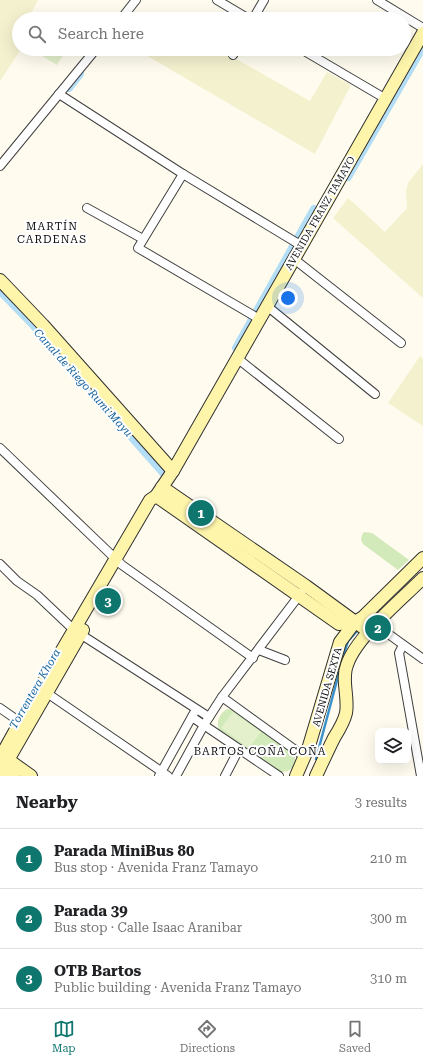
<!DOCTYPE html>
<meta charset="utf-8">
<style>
body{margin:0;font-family:"Roboto Serif",serif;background:#f2f2f2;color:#202124}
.controls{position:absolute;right:12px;bottom:12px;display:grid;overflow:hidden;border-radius:8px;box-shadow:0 4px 16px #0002}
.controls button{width:36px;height:36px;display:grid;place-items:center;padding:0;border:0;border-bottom:1px solid #e0e0e0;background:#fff;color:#202124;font:20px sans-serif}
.you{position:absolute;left:288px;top:298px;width:14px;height:14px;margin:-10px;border:3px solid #fff;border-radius:50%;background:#1a73e8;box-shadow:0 0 0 6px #1a73e833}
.badge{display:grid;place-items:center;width:26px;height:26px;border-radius:50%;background:#0f766e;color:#fff;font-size:13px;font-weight:700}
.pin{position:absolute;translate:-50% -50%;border:2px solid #fff;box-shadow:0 1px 4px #0006}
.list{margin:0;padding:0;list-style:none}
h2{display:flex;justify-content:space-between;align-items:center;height:52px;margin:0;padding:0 16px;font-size:17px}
h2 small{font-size:13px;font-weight:400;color:#757577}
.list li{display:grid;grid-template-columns:26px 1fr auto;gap:12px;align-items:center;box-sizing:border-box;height:60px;padding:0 16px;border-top:1px solid #e0e0e0}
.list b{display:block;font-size:15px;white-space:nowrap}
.list p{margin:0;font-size:13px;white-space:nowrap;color:#757577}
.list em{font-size:13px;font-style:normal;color:#757577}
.icon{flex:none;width:22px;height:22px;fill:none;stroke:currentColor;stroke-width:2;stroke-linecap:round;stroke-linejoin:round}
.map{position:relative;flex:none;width:423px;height:776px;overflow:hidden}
.search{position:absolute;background:#fff;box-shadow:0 4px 16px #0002;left:12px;right:12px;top:12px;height:44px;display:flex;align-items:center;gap:10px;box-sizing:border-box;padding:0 14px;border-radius:22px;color:#757577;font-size:15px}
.sheet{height:232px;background:#fff}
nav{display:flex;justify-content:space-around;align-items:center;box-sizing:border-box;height:56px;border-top:1px solid #e0e0e0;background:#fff;font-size:11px;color:#757577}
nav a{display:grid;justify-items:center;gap:2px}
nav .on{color:#0f766e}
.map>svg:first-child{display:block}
</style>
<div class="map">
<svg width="423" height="776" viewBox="0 0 423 776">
<rect width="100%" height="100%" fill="#fffcef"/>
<g fill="#f4f1cf">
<path d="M0,0H38L28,19H19V49H21L0,81Z"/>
<path d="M147,49H219L310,101L327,72L351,85L315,154L144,54Z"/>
<path d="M423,164V298L333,218L348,198L385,232L407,208L406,191L408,183Z"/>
<path d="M420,356L423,358V426L388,403Z"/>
</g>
<g fill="#d2e9b9">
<path d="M364,532L372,533L409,560L398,570L363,544L361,540L362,535Z"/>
<path d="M227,709L234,710L293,753C299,763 291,773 280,772L219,730C216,722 219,714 227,709Z"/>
</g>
<g fill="#e3f0cb">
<path d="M45,49H67L57,65L41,55Z"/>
<path d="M233,712L261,732L249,748L221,728Z"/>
</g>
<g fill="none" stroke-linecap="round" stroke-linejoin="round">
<path stroke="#3c92cc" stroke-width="2.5" d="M316,759L344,654L348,641L358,630"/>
<g stroke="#b4ddf6" stroke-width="8">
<path d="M69,88L80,74"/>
<path d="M348,177L423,47"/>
<path d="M0,291L33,325L165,475L169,468"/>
<path d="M236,348L314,209"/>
</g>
<g stroke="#414141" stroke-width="10">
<g id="street">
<path d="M217,0L249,19"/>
<path d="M377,0L423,28"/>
<path d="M121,19L136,0"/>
<path d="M253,19L264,0"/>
<path d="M301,49L386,99"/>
<path d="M233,55L236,49"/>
<path d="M59,94L183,174L302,246"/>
<path d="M0,166L96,49"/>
<path d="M183,174L138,248L256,317L261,318"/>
<path d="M87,208L143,239"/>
<path d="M294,259L401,343"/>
<path d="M267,306L375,394"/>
<path d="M237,358L339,439"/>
<path d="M0,448L122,565L253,658"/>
<path d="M0,564L17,581L37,595L74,630L209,717"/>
<path d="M376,625L423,659"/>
<path d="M403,645L399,653L421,776"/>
<path d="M259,650L285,660"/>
<path d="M47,693L168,776"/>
<path d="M222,697L305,757"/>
<path d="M0,708L20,722"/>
<path d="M192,717L279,776"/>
<path d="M159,776L194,713"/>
<path d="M176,776L204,725L222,697L301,593"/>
<path d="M225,776L239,749"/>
</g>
</g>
<g stroke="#303030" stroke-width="14">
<g id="secondary">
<path d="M0,280L43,325L173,471"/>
<path d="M162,487L306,586L369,632"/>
<path d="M156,496L339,624L355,622"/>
<path d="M3,756L31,776"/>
<path d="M0,758L20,722L150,500L156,496L173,471L423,33"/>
<path d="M0,766L14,776"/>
<path d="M0,774L83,630"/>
<path d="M296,776L309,746L340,642L355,622L363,617L423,558"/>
<path d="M316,776C322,763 328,750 334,738C339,730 344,722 346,713C349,697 341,680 347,665C356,637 401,600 423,578"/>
</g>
</g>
<use href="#street" stroke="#fff" stroke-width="8"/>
<use href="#secondary" stroke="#fef5ab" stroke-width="12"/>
</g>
<g text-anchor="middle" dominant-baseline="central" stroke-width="4" stroke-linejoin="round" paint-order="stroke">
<g font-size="10" fill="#0e0e0e" stroke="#fff">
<text transform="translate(320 213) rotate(-60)">AVENIDA FRANZ TAMAYO</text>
<text transform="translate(327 687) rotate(-74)">AVENIDA SEXTA</text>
</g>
<g font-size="11" letter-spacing="1" fill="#0e0e0e" stroke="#fff">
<text x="52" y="226">MARTÍN<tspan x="52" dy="13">CARDENAS</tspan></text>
<text x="260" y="751">BARTOS COÑA COÑA</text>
</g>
<g font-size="11" font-style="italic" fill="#18649f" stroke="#fff">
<text transform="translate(83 383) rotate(48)">Canal de Riego Rumi Mayu</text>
<text transform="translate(35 689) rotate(-60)">Torrentera Khora</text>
</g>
</g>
</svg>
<div class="controls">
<button><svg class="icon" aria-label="layers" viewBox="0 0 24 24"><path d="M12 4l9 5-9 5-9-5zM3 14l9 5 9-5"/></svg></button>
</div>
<div class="you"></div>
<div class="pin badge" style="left:201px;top:513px">1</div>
<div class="pin badge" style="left:378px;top:628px">2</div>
<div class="pin badge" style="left:108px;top:601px">3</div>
<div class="search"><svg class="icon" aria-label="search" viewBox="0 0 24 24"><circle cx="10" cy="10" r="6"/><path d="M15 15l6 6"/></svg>Search here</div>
</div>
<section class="sheet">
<h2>Nearby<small>3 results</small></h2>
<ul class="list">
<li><span class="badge">1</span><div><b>Parada MiniBus 80</b><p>Bus stop · Avenida Franz Tamayo</p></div><em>210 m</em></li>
<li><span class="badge">2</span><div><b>Parada 39</b><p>Bus stop · Calle Isaac Aranibar</p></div><em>300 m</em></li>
<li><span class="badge">3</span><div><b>OTB Bartos</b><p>Public building · Avenida Franz Tamayo</p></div><em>310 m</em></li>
</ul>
</section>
<nav>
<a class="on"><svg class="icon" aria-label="map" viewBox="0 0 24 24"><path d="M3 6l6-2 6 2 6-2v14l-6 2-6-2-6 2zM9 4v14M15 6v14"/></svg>Map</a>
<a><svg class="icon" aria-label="directions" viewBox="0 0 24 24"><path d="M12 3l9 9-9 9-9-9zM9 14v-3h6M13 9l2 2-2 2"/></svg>Directions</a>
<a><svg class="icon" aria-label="saved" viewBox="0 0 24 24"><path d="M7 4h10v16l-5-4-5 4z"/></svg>Saved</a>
</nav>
